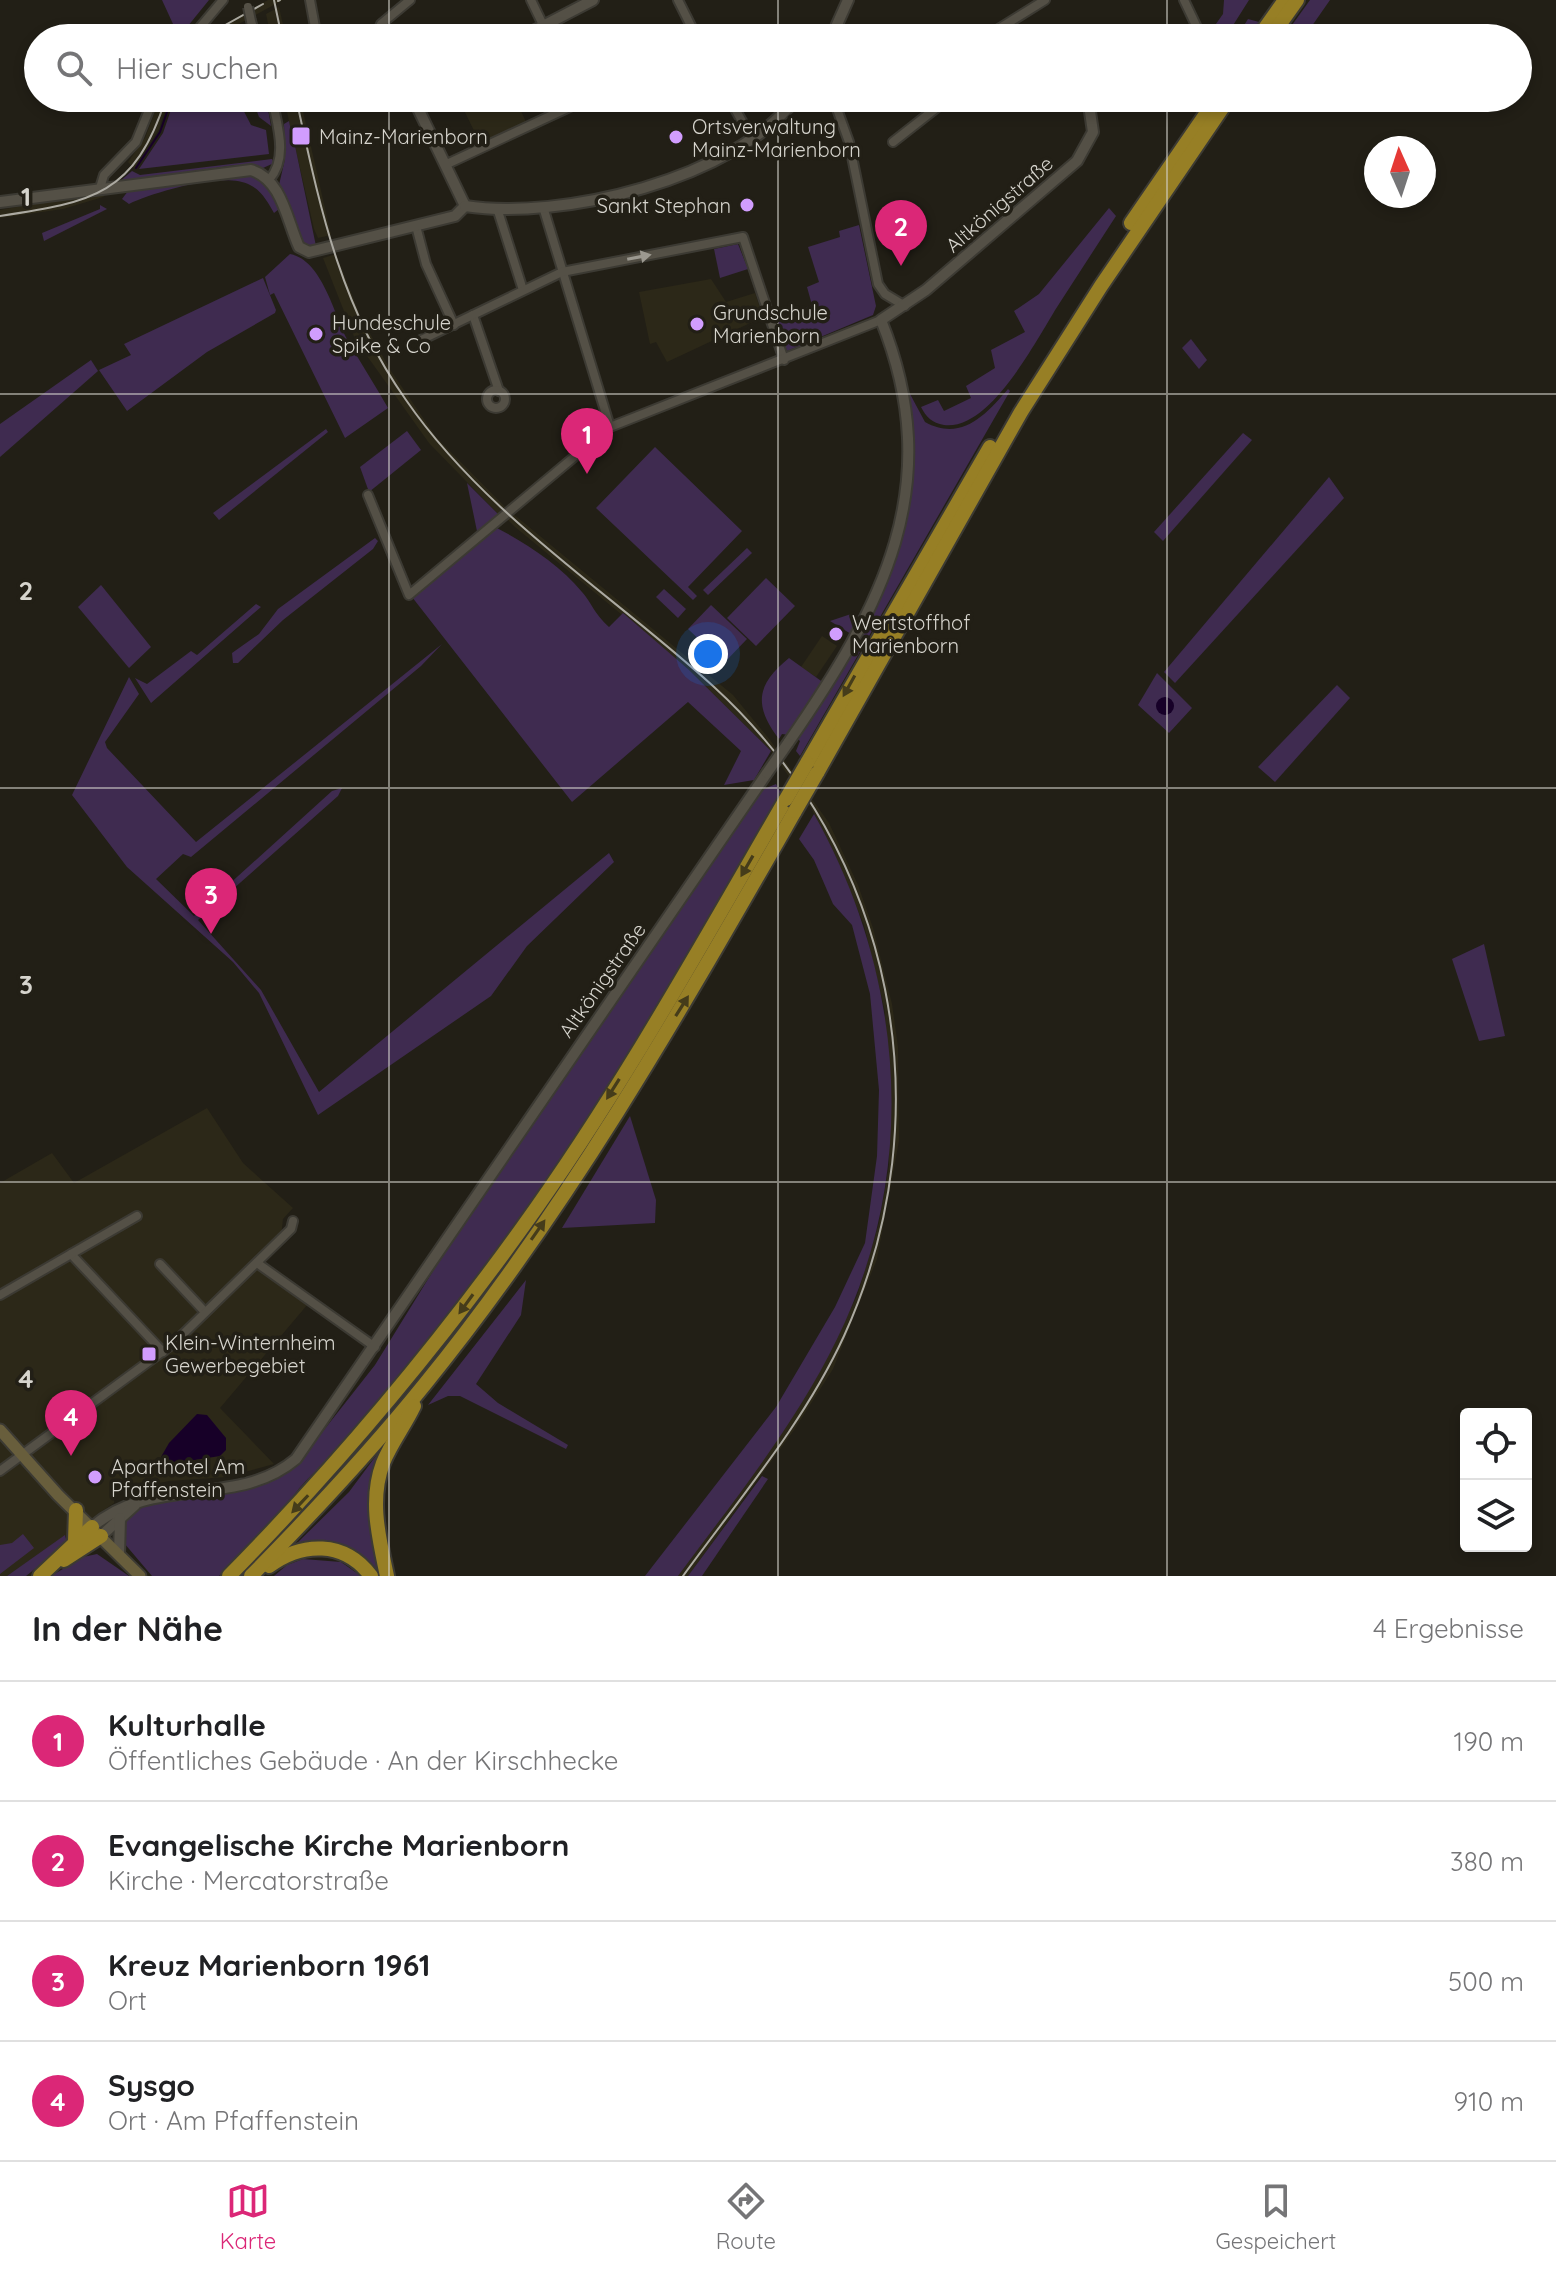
<!DOCTYPE html>
<html lang="de">
<meta charset="utf-8">
<style>
body{margin:0;font-family:Quicksand,sans-serif;background:#f2f2f2;color:#202124}
.controls{position:absolute;right:24px;bottom:24px;display:grid;overflow:hidden;border-radius:8px;box-shadow:0 4px 12px #0003}
.controls button{width:72px;height:72px;display:grid;place-items:center;padding:0;border:0;border-bottom:2px solid #e0e0e0;background:#fff;color:#202124;font:40px sans-serif}
.compass{position:absolute;left:1364px;top:136px;width:72px;height:72px;border-radius:50%;background:#fff;box-shadow:0 4px 12px #0003;rotate:357deg}
.you{position:absolute;left:708px;top:654px;width:28px;height:28px;margin:-20px;border:6px solid #fff;border-radius:50%;background:#1a73e8;box-shadow:0 0 0 12px #1a73e833}
.badge{display:grid;place-items:center;width:52px;height:52px;border-radius:50%;background:#db2777;color:#fff;font-size:26px;font-weight:700}
.pin{position:absolute;translate:-50% -66px;filter:drop-shadow(0 2px 4px #0008)}
.pin::after{content:'';position:absolute;top:42px;width:28px;height:24px;background:inherit;clip-path:polygon(0 0,100% 0,50% 100%)}
.list{margin:0;padding:0;list-style:none}
h2{display:flex;justify-content:space-between;align-items:center;height:104px;margin:0;padding:0 32px;font-size:34px}
h2 small{font-size:26px;font-weight:400;color:#757577}
.list li{display:grid;grid-template-columns:52px 1fr auto;gap:24px;align-items:center;box-sizing:border-box;height:120px;padding:0 32px;border-top:2px solid #e0e0e0}
.list b{display:block;font-size:30px;white-space:nowrap}
.list p{margin:0;font-size:26px;white-space:nowrap;color:#757577}
.list em{font-size:26px;font-style:normal;color:#757577}
.icon{flex:none;width:44px;height:44px;fill:none;stroke:currentColor;stroke-width:2;stroke-linecap:round;stroke-linejoin:round}
.map{position:relative;flex:none;width:1556px;height:1576px;overflow:hidden}
.search{position:absolute;background:#fff;box-shadow:0 4px 12px #0003;left:24px;right:24px;top:24px;height:88px;display:flex;align-items:center;gap:20px;box-sizing:border-box;padding:0 28px;border-radius:44px;color:#757577;font-size:30px}
.sheet{height:584px;background:#fff}
nav{display:flex;justify-content:space-around;align-items:center;box-sizing:border-box;height:112px;border-top:2px solid #e0e0e0;background:#fff;font-size:22px;color:#757577}
nav a{display:grid;justify-items:center;gap:4px}
nav .on{color:#db2777}
.map>svg:first-child{display:block}
</style>
<div class="map">
<svg width="1556" height="1576" viewBox="0 0 1556 1576">
<rect width="100%" height="100%" fill="#221f16"/>
<g fill="#2c2818">
<path d="M268,0H283L213,38H200Z"/>
<path d="M279,7L286,38H271L266,14Z"/>
<path d="M160,98H169L159,129L134,168L128,162L145,138Z"/>
<path d="M284,98H300L331,235L318,238L314,229L294,142L289,136L292,135Z"/>
<path d="M475,98H515L527,124L481,145L461,104Z"/>
<path d="M111,190L103,197L63,209L0,218V210Z"/>
<path d="M336,254L361,318L391,371L436,437L507,509L500,516L429,443L355,339L323,258Z"/>
<path d="M711,279L726,302L755,293L763,317L667,362L656,342L650,344L639,292Z"/>
<path d="M512,513L733,695L770,740L829,823L858,885L873,928L892,1004L898,1047L899,1141L877,1259L833,1369L794,1430L688,1576H678L813,1383L857,1296L879,1223L889,1166L885,1011L864,925L834,853L811,808L771,751L688,669L515,527L506,518Z"/>
<path d="M822,636L837,646L816,677L801,667Z"/>
<path d="M207,1108L243,1163L293,1208L283,1219L281,1237L252,1266L308,1304L220,1408L274,1464L227,1477L169,1481L115,1494L114,1503L7,1576H0V1183L52,1153L74,1183Z"/>
</g>
<g fill="#3f2b50">
<path d="M162,0H209L179,37Z"/>
<path d="M1224,0H1249L1225,38H1206L1223,14Z"/>
<path d="M1310,0H1330L1307,33L1293,36L1287,32Z"/>
<path d="M1248,19L1259,22L1248,38H1236Z"/>
<path d="M175,98H237L251,125L266,130L269,154L139,169L163,133Z"/>
<path d="M252,98H266L271,126L259,117Z"/>
<path d="M289,121L292,136L290,137L294,141L316,246L304,244L279,185L285,159L284,124Z"/>
<path d="M272,159L274,163L263,168L236,165L119,182L132,171L140,175Z"/>
<path d="M252,174C267,183 273,194 279,209L274,213C268,203 262,191 250,185C223,171 155,192 129,204L122,199L128,191Z"/>
<path d="M100,205L107,209L44,241L42,233L100,209Z"/>
<path d="M1109,208L1116,216C1097,245 1078,275 1059,304C1037,338 991,431 944,425C932,423 926,417 921,407L938,400L944,411L971,398L966,386L995,368L991,350L1025,332L1014,311L1039,294Z"/>
<path d="M859,225L876,306L873,315L787,351L776,319L812,305L807,287L819,282L808,247L840,237L839,231Z"/>
<path d="M738,244L748,269L720,278L714,249Z"/>
<path d="M290,254C322,260 334,314 347,339C360,362 375,385 388,408L345,438L274,293L270,295L265,277Z"/>
<path d="M263,278L276,310L275,313L207,352L127,411L99,370L131,355L124,344Z"/>
<path d="M1191,339L1207,360L1199,369L1182,348Z"/>
<path d="M91,360L98,371L0,457V424Z"/>
<path d="M1008,389L1010,391L800,756L796,751L800,741L795,737C871,619 932,542 905,393L910,394L925,422C961,442 986,415 1008,389Z"/>
<path d="M326,429L328,432L219,520L213,513Z"/>
<path d="M407,431L421,450L369,492L360,467Z"/>
<path d="M1243,433L1252,440L1163,541L1154,532Z"/>
<path d="M655,447L742,531L688,587L697,596L693,600L596,508Z"/>
<path d="M1329,477L1344,498L1175,683L1164,672Z"/>
<path d="M467,483L500,516L478,536Z"/>
<path d="M495,527C526,543 560,565 582,592C593,605 593,612 609,627L623,613L688,669L771,751L754,780L724,785L741,751L688,702L572,802L412,597Z"/>
<path d="M375,538L378,541L373,549L283,620L238,663H233L232,653L259,634L278,609Z"/>
<path d="M747,548L752,553L708,595L703,590Z"/>
<path d="M766,578L795,606L756,646L727,618Z"/>
<path d="M101,585L151,647L129,668L78,607Z"/>
<path d="M664,589L686,609L678,618L656,597Z"/>
<path d="M256,604L261,607L151,703L135,678L147,684L191,651L197,655Z"/>
<path d="M711,605L747,639L724,663L688,629Z"/>
<path d="M854,613L859,617L851,634L830,621Z"/>
<path d="M442,644L421,666L191,857L183,854L156,879L194,916L332,791L342,788L338,796L198,920L261,990L319,1092L609,853L614,862L527,946L491,996L318,1115L259,993L233,962L127,867L72,795L129,677L139,694L105,742L107,748L196,842Z"/>
<path d="M789,658L824,683L790,735L782,734L779,739C752,704 758,683 789,658Z"/>
<path d="M1157,673L1192,708L1169,733L1138,705Z"/>
<path d="M1337,685L1350,698L1275,782L1258,767Z"/>
<path d="M776,784L781,793C698,939 616,1085 519,1221C461,1304 397,1381 333,1459C313,1471 296,1489 285,1510L219,1576H152L124,1543L125,1522L142,1505L176,1496L258,1486L293,1468L305,1454L375,1365L454,1237L759,791Z"/>
<path d="M814,814C905,976 920,1170 837,1339C796,1424 734,1500 678,1576H645L776,1407L835,1307L865,1243L877,1156L879,1090L870,994L852,925L833,904L814,860L799,839Z"/>
<path d="M1484,944L1505,1036L1479,1041L1452,959Z"/>
<path d="M630,1116L656,1200L655,1223L562,1228Z"/>
<path d="M526,1280L521,1315L476,1384L498,1403L568,1445L566,1449L460,1396H448L428,1405Z"/>
<path d="M384,1445V1576H375L362,1560L292,1548L349,1492Z"/>
<path d="M762,1476L768,1479L702,1576H688Z"/>
<path d="M23,1534L34,1548L0,1574V1545L12,1543Z"/>
<path d="M65,1535L67,1543L26,1576H7Z"/>
<path d="M97,1554L129,1576H51L83,1557Z"/>
<path d="M303,1559L341,1562L361,1576H274L287,1565Z"/>
</g>
<g fill="#170028">
<circle cx="1165" cy="706" r="9"/>
<path d="M197,1414L207,1415L226,1438V1450L220,1456L169,1464L161,1457L169,1443Z"/>
</g>
<g fill="none" stroke-linecap="round" stroke-linejoin="round">
<g stroke="#170028" stroke-width="2">
<path d="M215,38L237,25"/>
<path d="M136,168L160,132L172,98"/>
</g>
<g stroke="#3c3a33" stroke-width="12">
<g id="minor">
<path d="M310,0L317,38"/>
<path d="M531,0L544,27"/>
<path d="M678,0L697,38"/>
<path d="M1184,0L1202,38"/>
<path d="M251,21L256,38"/>
<path d="M191,38L223,0"/>
<path d="M375,38L381,24L410,0"/>
<path d="M984,38L1045,0"/>
<path d="M729,98L753,141"/>
<path d="M833,98L849,142L878,284L885,294L905,306"/>
<path d="M893,142L949,98"/>
<path d="M447,164L589,98"/>
<path d="M269,180C289,157 277,125 272,98"/>
<path d="M100,188L104,175L136,142L154,98"/>
<path d="M544,210L610,427"/>
<path d="M498,211L523,290"/>
<path d="M416,226L426,264L454,325"/>
<path d="M473,315L499,391"/>
<path d="M421,340L562,272L743,237L784,360"/>
<circle cx="496" cy="399" r="9"/>
<path d="M368,495L409,595L610,427L881,320"/>
<path d="M71,1254L163,1352"/>
<path d="M257,1263L375,1347"/>
<path d="M160,1264L205,1312"/>
<path d="M0,1295L137,1216"/>
<path d="M0,1471L174,1343L291,1229L293,1221"/>
</g>
</g>
<g stroke="#3c3a33" stroke-width="14">
<g id="tertiary">
<path d="M520,38L593,0"/>
<path d="M831,38L848,0"/>
<path d="M413,98L465,206"/>
<path d="M0,202L251,170C282,179 287,221 299,247L309,252L455,216L465,206"/>
<path d="M465,206C560,221 736,179 796,98"/>
<path d="M788,743C882,607 948,486 881,320L926,290L1077,161L1093,132L1088,98"/>
<path d="M92,1527C154,1474 237,1509 296,1459L767,773"/>
<path d="M101,1536L135,1505"/>
<path d="M119,1555L120,1518"/>
</g>
</g>
<g stroke="#3c3a33" stroke-width="15">
<path id="secondary" d="M0,1430L58,1495L140,1576"/>
</g>
<g stroke="#3c3a33" stroke-width="18">
<g id="motorway">
<path d="M1258,38L1285,0"/>
<path d="M1270,38L1297,0"/>
<path d="M1131,223L1217,98"/>
<path d="M807,763L990,447"/>
<path d="M817,773L1021,412L1101,286L1229,98"/>
<path d="M75,1542L76,1510"/>
<path d="M64,1560L101,1536"/>
<path d="M269,1566C302,1542 344,1540 371,1576"/>
<path d="M40,1576L92,1527"/>
<path d="M229,1576C336,1467 433,1352 522,1228C620,1092 702,944 786,799"/>
<path d="M251,1576C312,1514 371,1451 425,1384C569,1207 682,1008 795,811"/>
<path d="M387,1576C379,1538 369,1500 383,1463C391,1443 405,1425 414,1406"/>
</g>
</g>
<use href="#minor" stroke="#545046" stroke-width="8"/>
<use href="#tertiary" stroke="#545046" stroke-width="10"/>
<use href="#secondary" stroke="#685e3c" stroke-width="11"/>
<use href="#motorway" stroke="#977f25" stroke-width="14"/>
<g stroke="#acaaa2" stroke-width="2">
<path d="M278,1L280,0"/>
<path d="M202,38L263,4"/>
<path d="M0,216C93,202 135,195 166,98"/>
</g>
<g stroke="#acaaa2" stroke-width="2">
<path d="M274,0L282,38"/>
<path d="M296,98C320,207 340,307 406,400C486,516 610,592 713,686C895,852 946,1112 844,1336C804,1423 739,1499 683,1576"/>
</g>
<g stroke="#3c3a33" stroke-width="12" stroke-linecap="butt">
<path id="minor-bridge" d="M248,7L251,21"/>
</g>
<g stroke="#3c3a33" stroke-width="14" stroke-linecap="butt">
<path id="tertiary-bridge" d="M767,773L788,743"/>
</g>
<g stroke="#3c3a33" stroke-width="18" stroke-linecap="butt">
<g id="motorway-bridge">
<path d="M786,799L807,763"/>
<path d="M795,811L817,773"/>
</g>
</g>
<use href="#minor-bridge" stroke="#545046" stroke-width="8"/>
<use href="#tertiary-bridge" stroke="#545046" stroke-width="10"/>
<use href="#motorway-bridge" stroke="#977f25" stroke-width="14"/>
</g>
<defs><path id="oneway-solid" d="M-6-.8H1V-3.2L6.5 0L1 3.2V.8H-6Z" transform="scale(2)"/></defs>
<use fill="#9c9990" href="#oneway-solid" transform="translate(639 257) rotate(-11)"/>
<g fill="#453c1a">
<use href="#oneway-solid" transform="translate(849 686) rotate(119)"/>
<use href="#oneway-solid" transform="translate(747 866) rotate(120)"/>
<use href="#oneway-solid" transform="translate(682 1006) rotate(-58)"/>
<use href="#oneway-solid" transform="translate(613 1089) rotate(122)"/>
<use href="#oneway-solid" transform="translate(538 1230) rotate(-55)"/>
<use href="#oneway-solid" transform="translate(466 1304) rotate(126)"/>
<use href="#oneway-solid" transform="translate(300 1504) rotate(133)"/>
</g>
<path fill="none" stroke="#d6d4cd" stroke-width="2" stroke-opacity="0.55" d="M389,0V38M778,0V38M1167,0V38M389,98V1576M778,98V1576M1167,98V1576M0,394H1556M0,788H1556M0,1182H1556"/>
<g fill="#d19dfe" stroke="#221f16" stroke-width="3">
<rect x="291" y="126" width="20" height="20" rx="4"/>
<circle cx="676" cy="137" r="8"/>
<circle cx="747" cy="205" r="8"/>
<circle cx="697" cy="324" r="8"/>
<circle cx="316" cy="334" r="8"/>
<circle cx="836" cy="634" r="8"/>
<rect x="141" y="1346" width="16" height="16" rx="4"/>
<circle cx="95" cy="1477" r="8"/>
</g>
<g text-anchor="middle" dominant-baseline="central" stroke-width="7" stroke-linejoin="round" paint-order="stroke">
<g font-size="20" fill="#d6d4cd" stroke="#221f16" text-anchor="start">
<text x="692" y="126">Ortsverwaltung<tspan x="692" dy="23">Mainz-Marienborn</tspan></text>
<text x="319" y="136">Mainz-Marienborn</text>
<text x="731" y="205" text-anchor="end">Sankt Stephan</text>
<text x="713" y="312">Grundschule<tspan x="713" dy="23">Marienborn</tspan></text>
<text x="332" y="322">Hundeschule<tspan x="332" dy="23">Spike &amp; Co</tspan></text>
<text x="852" y="622">Wertstoffhof<tspan x="852" dy="23">Marienborn</tspan></text>
<text x="165" y="1342">Klein-Winternheim<tspan x="165" dy="23">Gewerbegebiet</tspan></text>
<text x="111" y="1466">Aparthotel Am<tspan x="111" dy="23">Pfaffenstein</tspan></text>
</g>
<g font-size="20" fill="#d6d4cd" stroke="#221f16">
<text transform="translate(999 204) rotate(-41)">Altkönigstraße</text>
<text transform="translate(602 980) rotate(-55)">Altkönigstraße</text>
</g>
</g>
<g font-size="26" text-anchor="middle" font-weight="bold" fill="#d6d4cd" stroke="#221f16" stroke-width="7" stroke-linejoin="round" paint-order="stroke">
<text x="26" y="206">1</text>
<text x="26" y="600">2</text>
<text x="26" y="994">3</text>
<text x="26" y="1388">4</text>
</g>
</svg>
<div class="controls">
<button><svg class="icon" aria-label="locate" viewBox="0 0 24 24"><circle cx="12" cy="12" r="6"/><path d="M12 2v4M12 18v4M2 12h4M18 12h4"/></svg></button>
<button><svg class="icon" aria-label="layers" viewBox="0 0 24 24"><path d="M12 4l9 5-9 5-9-5zM3 14l9 5 9-5"/></svg></button>
</div>
<svg class="compass" viewBox="-18 -18 36 36"><path d="M0-13l5 13h-10z" fill="#e53935"/><path d="M0 13l5-13h-10z" fill="#757577"/></svg>
<div class="you"></div>
<div class="pin badge" style="left:587px;top:474px">1</div>
<div class="pin badge" style="left:901px;top:266px">2</div>
<div class="pin badge" style="left:211px;top:934px">3</div>
<div class="pin badge" style="left:71px;top:1456px">4</div>
<div class="search"><svg class="icon" aria-label="search" viewBox="0 0 24 24"><circle cx="10" cy="10" r="6"/><path d="M15 15l6 6"/></svg>Hier suchen</div>
</div>
<section class="sheet">
<h2>In der Nähe<small>4 Ergebnisse</small></h2>
<ul class="list">
<li><span class="badge">1</span><div><b>Kulturhalle</b><p>Öffentliches Gebäude · An der Kirschhecke</p></div><em>190 m</em></li>
<li><span class="badge">2</span><div><b>Evangelische Kirche Marienborn</b><p>Kirche · Mercatorstraße</p></div><em>380 m</em></li>
<li><span class="badge">3</span><div><b>Kreuz Marienborn 1961</b><p>Ort</p></div><em>500 m</em></li>
<li><span class="badge">4</span><div><b>Sysgo</b><p>Ort · Am Pfaffenstein</p></div><em>910 m</em></li>
</ul>
</section>
<nav>
<a class="on"><svg class="icon" aria-label="map" viewBox="0 0 24 24"><path d="M3 6l6-2 6 2 6-2v14l-6 2-6-2-6 2zM9 4v14M15 6v14"/></svg>Karte</a>
<a><svg class="icon" aria-label="directions" viewBox="0 0 24 24"><path d="M12 3l9 9-9 9-9-9zM9 14v-3h6M13 9l2 2-2 2"/></svg>Route</a>
<a><svg class="icon" aria-label="saved" viewBox="0 0 24 24"><path d="M7 4h10v16l-5-4-5 4z"/></svg>Gespeichert</a>
</nav>
